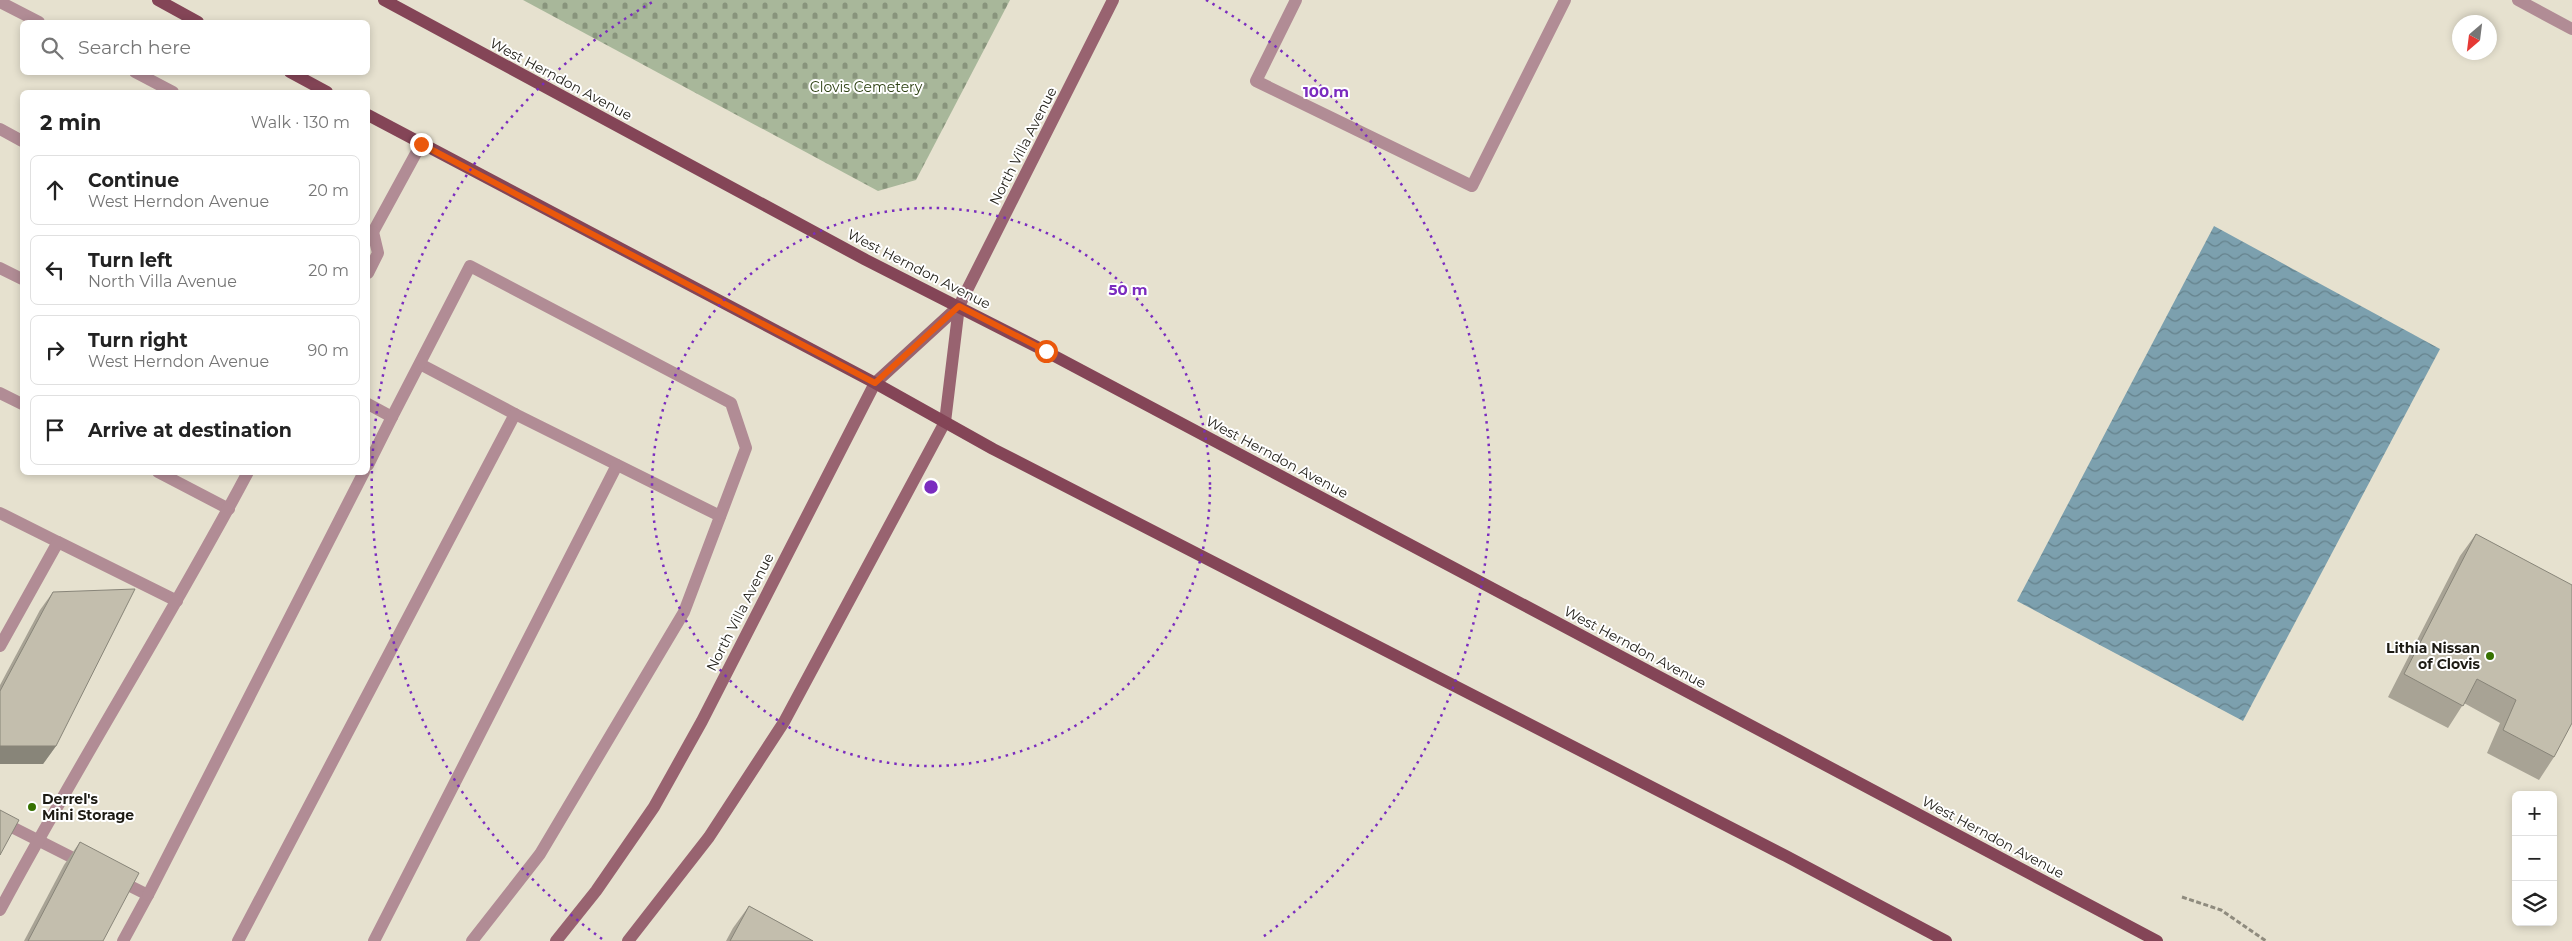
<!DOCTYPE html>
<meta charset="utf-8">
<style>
body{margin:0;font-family:Montserrat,sans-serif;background:#f2f2f2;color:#222}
.controls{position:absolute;right:15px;bottom:15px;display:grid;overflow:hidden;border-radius:8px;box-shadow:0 2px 8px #0003}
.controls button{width:45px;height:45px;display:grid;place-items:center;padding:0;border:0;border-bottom:1px solid #e0e0e0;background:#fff;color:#222;font:25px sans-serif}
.compass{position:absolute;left:2452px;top:15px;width:45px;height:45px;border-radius:50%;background:#fff;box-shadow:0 2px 8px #0003;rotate:208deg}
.stop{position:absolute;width:15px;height:15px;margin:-11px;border:4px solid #ea580c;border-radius:50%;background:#fff}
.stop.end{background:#ea580c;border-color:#fff;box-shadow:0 1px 5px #0008}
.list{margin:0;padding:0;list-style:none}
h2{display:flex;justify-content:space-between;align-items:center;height:65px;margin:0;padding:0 20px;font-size:21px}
h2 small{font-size:16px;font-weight:400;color:#767676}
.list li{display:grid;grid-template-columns:32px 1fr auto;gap:15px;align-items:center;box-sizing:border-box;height:70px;margin:0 10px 10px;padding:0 10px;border:1px solid #e0e0e0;border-radius:8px}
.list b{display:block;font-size:19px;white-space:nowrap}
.list p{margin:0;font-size:16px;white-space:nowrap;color:#767676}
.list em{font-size:16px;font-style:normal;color:#767676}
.icon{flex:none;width:28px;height:28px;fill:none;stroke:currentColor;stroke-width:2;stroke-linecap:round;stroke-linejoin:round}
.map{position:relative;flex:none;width:2572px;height:941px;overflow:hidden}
.search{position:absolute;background:#fff;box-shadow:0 2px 8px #0003;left:20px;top:20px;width:350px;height:55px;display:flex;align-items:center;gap:12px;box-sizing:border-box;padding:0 18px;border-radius:8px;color:#767676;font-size:19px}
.panel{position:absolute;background:#fff;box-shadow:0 2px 8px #0003;left:20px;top:90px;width:350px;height:385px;border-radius:8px}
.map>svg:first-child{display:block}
</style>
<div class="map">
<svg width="2572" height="941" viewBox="0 0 2572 941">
<defs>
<pattern id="cemetery-stones" width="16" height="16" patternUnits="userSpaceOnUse" patternTransform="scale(1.25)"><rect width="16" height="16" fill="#a8b79a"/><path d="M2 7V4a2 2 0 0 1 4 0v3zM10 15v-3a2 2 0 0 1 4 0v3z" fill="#88947c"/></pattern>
<pattern id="water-waves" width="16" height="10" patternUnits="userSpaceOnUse" patternTransform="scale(1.25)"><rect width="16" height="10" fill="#7ca0ae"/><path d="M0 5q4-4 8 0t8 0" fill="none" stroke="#65828c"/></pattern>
</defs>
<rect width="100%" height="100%" fill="#e6e1cf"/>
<path fill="url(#cemetery-stones)" d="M523,0H1010L916,180L878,191Z"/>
<path fill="url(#water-waves)" d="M2214,226L2440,349L2243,721L2017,601Z"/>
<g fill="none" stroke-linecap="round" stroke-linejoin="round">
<path stroke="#8f8b7e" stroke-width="3" stroke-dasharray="5 2.5" stroke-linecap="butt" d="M2182,897L2221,910L2266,941"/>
<g stroke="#b18c95" stroke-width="12">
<path d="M1296,0L1256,81L1472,186L1565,0"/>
<path d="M0,2L39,22"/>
<path d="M135,72L173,92"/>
<path d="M0,129L22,141"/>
<path d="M368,235L373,232L421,144"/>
<path d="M0,268L22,279"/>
<path d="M368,273L378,253L373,232"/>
<path d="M420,364L515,414"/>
<path d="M0,393L22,404"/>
<path d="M368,404L392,417L368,465"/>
<path d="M392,417L470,266L731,403L746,448L684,612L540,854L472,941"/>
<path d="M158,472L229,509"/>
<path d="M0,513L58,542"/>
<path d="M0,646L58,542L177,601"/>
<path d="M0,821L85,864"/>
<path d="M116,879L148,895L123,941"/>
<path d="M148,895L364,472"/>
<path d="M0,910C79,762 169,621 248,472"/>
<path d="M238,941L515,414L720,516"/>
<path d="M374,941L617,465"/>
</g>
<path stroke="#b18c95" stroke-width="12" d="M2518,0L2572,29"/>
<g stroke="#986370" stroke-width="12">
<path d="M556,941L596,891L654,807L702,721L875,383L959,306"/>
<path d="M628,941L709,837L784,722L945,422L959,306L1113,0"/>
</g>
<g stroke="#844557" stroke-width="12">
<path d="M158,0L198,22"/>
<path d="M384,0L866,260L1045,351L2157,941"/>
<path d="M290,72L327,92"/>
<path d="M368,115L875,383L993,449L1786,856L1946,941"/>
</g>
</g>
<g fill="#a8a395">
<path d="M2476,534L2554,757L2539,780L2487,753L2500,723L2464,703L2448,728L2388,697L2460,556Z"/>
<path d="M53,592L56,746L43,764H0V685L40,610Z"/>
<path d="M80,842L103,941H24L64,865Z"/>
<path d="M749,906L813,941H726L733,928Z"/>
</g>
<path fill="#888579" d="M0,746H56L43,764H0Z"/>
<g fill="#c3bead" stroke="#888579">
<path d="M2476,534L2572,585V723L2554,757L2503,730L2516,700L2477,679L2463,706L2404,674Z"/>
<path d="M135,589L56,746H0V691L53,592Z"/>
<path d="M0,810L19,820L0,855Z"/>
<path d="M80,842L139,873L103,941H28Z"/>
<path d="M749,906L813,941H730Z"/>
</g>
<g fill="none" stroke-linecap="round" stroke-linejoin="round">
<path stroke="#ea580c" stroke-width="6" d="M421,144L875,383L959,306L1046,351"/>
</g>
<g fill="none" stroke="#7b2cbf" stroke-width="2.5" stroke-dasharray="2.5 5">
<circle cx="931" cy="487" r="279"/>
<path d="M602 939A559 559 0 0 1 656 0M1206 0A559 559 0 0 1 1260 939"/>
</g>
<g fill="#367100" stroke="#fff" stroke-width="2">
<circle cx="2490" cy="656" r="5"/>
<circle cx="32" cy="807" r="5"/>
</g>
<g text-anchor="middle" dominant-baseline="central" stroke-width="4" stroke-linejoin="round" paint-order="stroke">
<g font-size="14" fill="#1d1b14" stroke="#fff">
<text transform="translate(561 79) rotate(28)">West Herndon Avenue</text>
<text transform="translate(1023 146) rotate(-63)">North Villa Avenue</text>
<text transform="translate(919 269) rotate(27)">West Herndon Avenue</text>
<text transform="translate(1277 457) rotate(28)">West Herndon Avenue</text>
<text transform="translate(740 612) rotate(-63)">North Villa Avenue</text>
<text transform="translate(1635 647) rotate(28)">West Herndon Avenue</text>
<text transform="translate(1993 837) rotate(28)">West Herndon Avenue</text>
</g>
<g font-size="14" fill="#2d4113" stroke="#fff">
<text x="866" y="87">Clovis Cemetery</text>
</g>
<g font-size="14" font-weight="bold" fill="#1d1b14" stroke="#fff" text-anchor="end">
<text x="2480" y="648">Lithia Nissan<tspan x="2480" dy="16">of Clovis</tspan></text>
<text x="42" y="799" text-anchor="start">Derrel's<tspan x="42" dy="16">Mini Storage</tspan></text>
</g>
</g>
<circle cx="931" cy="487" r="8" fill="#7b2cbf" stroke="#fff" stroke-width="2.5"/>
<g font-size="15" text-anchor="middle" font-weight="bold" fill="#7b2cbf" stroke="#fff" stroke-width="4" stroke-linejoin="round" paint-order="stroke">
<text x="1326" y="97">100 m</text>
<text x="1128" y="295">50 m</text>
</g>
</svg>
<div class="controls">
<button>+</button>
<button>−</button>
<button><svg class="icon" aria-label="layers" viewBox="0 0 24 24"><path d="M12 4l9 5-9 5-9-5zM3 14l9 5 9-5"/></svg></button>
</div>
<svg class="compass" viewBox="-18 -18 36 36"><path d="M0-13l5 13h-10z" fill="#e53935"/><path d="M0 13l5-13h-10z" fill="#767676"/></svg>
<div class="stop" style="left:1046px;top:351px"></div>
<div class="stop end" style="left:421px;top:144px"></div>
<div class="search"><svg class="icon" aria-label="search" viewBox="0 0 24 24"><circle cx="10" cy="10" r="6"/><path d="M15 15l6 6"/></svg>Search here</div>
<section class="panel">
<h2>2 min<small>Walk · 130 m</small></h2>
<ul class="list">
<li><svg class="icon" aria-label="ahead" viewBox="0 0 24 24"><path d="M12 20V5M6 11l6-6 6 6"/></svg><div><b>Continue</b><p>West Herndon Avenue</p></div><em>20 m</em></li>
<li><svg class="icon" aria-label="left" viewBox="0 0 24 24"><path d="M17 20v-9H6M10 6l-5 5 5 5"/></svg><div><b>Turn left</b><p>North Villa Avenue</p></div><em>20 m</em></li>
<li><svg class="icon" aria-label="right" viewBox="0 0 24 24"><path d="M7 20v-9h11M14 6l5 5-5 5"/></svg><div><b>Turn right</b><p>West Herndon Avenue</p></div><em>90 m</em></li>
<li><svg class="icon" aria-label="arrive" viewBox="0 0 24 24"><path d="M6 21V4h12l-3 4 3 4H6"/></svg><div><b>Arrive at destination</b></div></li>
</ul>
</section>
</div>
